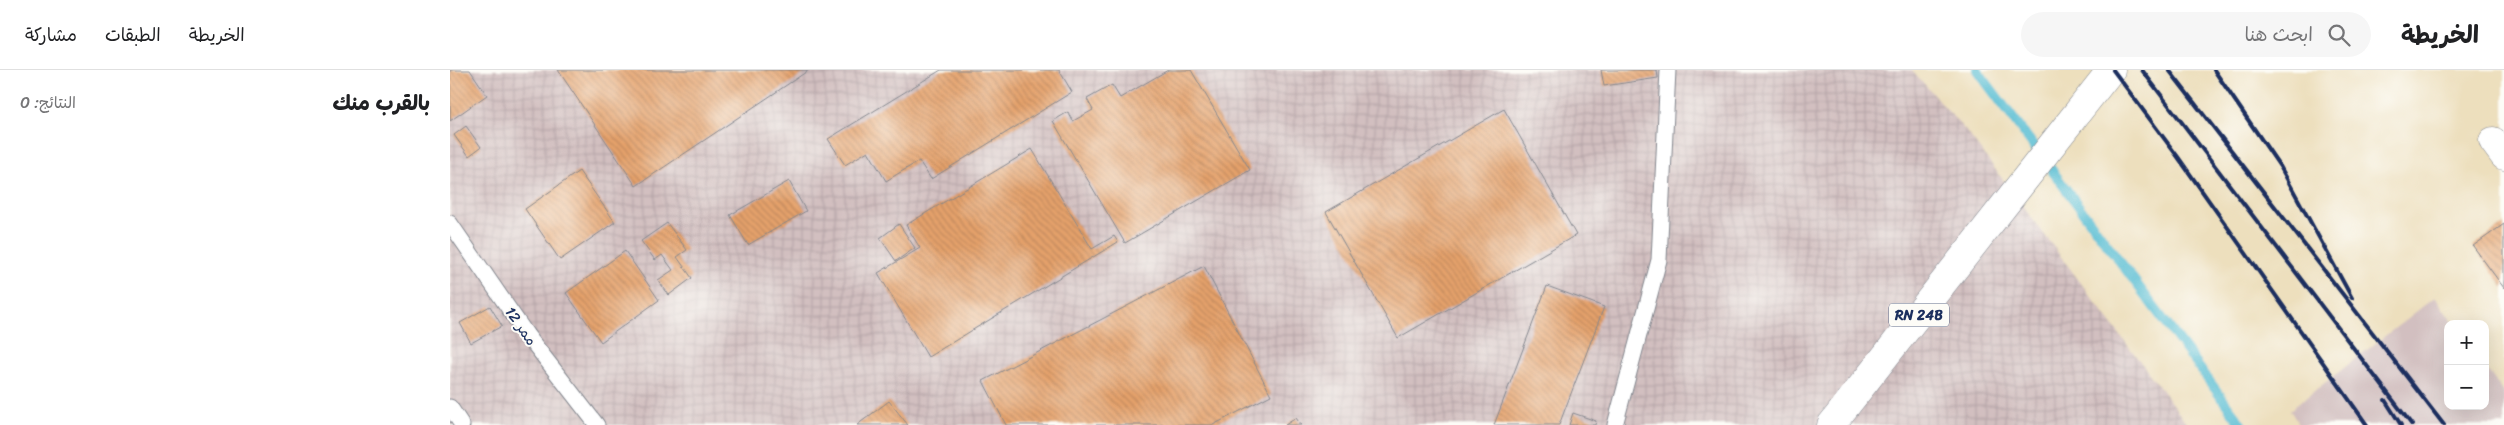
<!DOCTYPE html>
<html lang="ar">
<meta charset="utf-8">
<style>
body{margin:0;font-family:Sriracha,"Playpen Sans Arabic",sans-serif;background:#f6f6f6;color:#202124;direction:rtl}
.controls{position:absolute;right:15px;bottom:15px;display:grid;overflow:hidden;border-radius:10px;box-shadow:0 5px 20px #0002}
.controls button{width:45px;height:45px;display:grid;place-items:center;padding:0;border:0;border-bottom:1px solid #e0e0e0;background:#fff;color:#202124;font:25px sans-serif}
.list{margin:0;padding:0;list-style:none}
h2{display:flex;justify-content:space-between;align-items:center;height:65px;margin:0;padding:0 20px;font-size:21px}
h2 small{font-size:16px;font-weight:400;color:#757577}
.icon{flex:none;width:28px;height:28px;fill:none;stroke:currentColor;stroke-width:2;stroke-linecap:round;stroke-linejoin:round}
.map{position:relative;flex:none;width:2054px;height:355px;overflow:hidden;direction:ltr}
header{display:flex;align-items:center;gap:30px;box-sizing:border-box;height:70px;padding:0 25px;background:#fff;border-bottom:1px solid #e0e0e0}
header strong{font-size:24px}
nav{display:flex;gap:28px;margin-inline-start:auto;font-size:18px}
.search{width:350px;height:45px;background:#f6f6f6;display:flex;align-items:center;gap:12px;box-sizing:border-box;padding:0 18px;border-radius:28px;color:#757577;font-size:19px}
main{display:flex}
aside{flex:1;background:#fff}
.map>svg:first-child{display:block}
</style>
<header>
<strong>الخريطة</strong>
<div class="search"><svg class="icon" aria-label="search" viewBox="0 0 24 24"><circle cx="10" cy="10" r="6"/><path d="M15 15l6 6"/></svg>ابحث هنا</div>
<nav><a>الخريطة</a><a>الطبقات</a><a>مشاركة</a></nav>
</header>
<main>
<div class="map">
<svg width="2054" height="355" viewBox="0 0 2054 355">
<defs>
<pattern id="industrial-grid" width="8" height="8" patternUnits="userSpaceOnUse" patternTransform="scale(1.25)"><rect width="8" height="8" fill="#d2bfc0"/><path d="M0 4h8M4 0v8" fill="none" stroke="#b4a4a7"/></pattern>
<pattern id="building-back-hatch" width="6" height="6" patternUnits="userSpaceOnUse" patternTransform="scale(1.25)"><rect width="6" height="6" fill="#e5a16b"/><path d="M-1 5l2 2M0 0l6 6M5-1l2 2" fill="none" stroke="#b9845b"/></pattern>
</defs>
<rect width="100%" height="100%" fill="#fdfcf7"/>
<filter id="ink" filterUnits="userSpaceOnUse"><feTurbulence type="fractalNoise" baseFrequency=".02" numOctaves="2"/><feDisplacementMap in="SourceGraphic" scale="10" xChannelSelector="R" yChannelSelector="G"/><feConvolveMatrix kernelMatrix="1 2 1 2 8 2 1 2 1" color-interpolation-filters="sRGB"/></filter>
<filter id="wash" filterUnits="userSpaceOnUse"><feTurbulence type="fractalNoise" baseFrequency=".0096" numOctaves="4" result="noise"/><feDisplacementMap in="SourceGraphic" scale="20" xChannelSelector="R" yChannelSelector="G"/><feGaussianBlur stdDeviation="1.12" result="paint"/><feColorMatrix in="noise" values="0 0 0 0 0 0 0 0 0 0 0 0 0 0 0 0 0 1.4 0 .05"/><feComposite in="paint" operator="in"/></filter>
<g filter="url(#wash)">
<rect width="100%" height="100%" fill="#eddfbd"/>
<path fill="url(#industrial-grid)" d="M0,0H1462L1520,66L1738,355H0Z"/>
<path fill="#d2bfc0" d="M1985,227L2004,254H1998V336H2035V297L2054,323V355H1849L1840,340Z"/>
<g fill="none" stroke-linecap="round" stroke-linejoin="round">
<path stroke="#54bcd2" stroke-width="10" d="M1527,0L1792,355"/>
</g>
<g id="blocks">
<g fill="url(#building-back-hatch)">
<path d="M0,0H20L37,25L0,51Z"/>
<path d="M108,0H359L186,116Z"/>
<path d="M491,0H609L622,22L481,109L469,91L436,111L418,81L395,95L378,69Z"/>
<path d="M718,0H741L800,100L675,173L603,51L618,42L623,51L643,40L637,29L662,15L670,28Z"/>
<path d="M1151,0H1207L1208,8L1154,16Z"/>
<path d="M1054,39L1126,165L948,268L876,142Z"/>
<path d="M16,56L31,77L19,86L4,65Z"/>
<path d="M582,79L642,179L664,166L668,172L478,287L428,203L470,178L456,155Z"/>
<path d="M129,101L165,152L110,190L75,139Z"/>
<path d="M339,111L356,141L298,175L280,145Z"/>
<path d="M217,153L237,180L227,187L242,208L219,225L208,210L223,200L212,185L205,190L191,171Z"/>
<path d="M449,154L465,178L446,191L430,168Z"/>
<path d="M2054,154V218L2023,176Z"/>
<path d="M175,181L209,230L151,272L116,223Z"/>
<path d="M754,196L821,325L763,355H556L533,311Z"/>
<path d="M1097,216L1154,237L1109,355H1044Z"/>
<path d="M40,236L52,256L21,273L10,253Z"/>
<path d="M439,331L458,355H407Z"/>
<path d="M1123,343L1146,351L1145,355H1119Z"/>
<path d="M846,348L851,355H835Z"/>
</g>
</g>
</g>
<g filter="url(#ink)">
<use href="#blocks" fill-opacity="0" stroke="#84878e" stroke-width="1"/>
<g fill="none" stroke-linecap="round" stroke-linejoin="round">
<g stroke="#84878e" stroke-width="17">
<g id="lane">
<path d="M0,153L77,265L147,355"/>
<path d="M0,337L12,355"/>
<path d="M1165,355L1209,190L1218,0"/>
</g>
</g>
<g stroke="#84878e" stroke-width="29">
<path id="street" d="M2043,71L2054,86"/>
</g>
<g stroke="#84878e" stroke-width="29">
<path id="primary" d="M1381,355L1661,0"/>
</g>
<use href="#lane" stroke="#fff" stroke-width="15"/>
<use href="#street" stroke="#fff" stroke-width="28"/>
<use href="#primary" stroke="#fff" stroke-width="28"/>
<g stroke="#1b2f5e" stroke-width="4">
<path d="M1663,0L1728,87L1917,355"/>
<path d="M1692,0L1962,355"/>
<path d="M1719,0L1994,355"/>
<path d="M1764,0L1831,98L1902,228"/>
<path d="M1935,330L1951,355"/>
</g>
</g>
</g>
<g text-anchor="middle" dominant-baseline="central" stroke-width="4" stroke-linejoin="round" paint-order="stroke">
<rect fill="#fdfcf7" stroke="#5f6c8c" stroke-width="1" x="1439" y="233.5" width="60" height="23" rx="4"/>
<g font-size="14" font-weight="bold" fill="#1b2f5e">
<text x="1469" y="245">RN 24B</text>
</g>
<g font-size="15" fill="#1b2f5e" stroke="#fdfcf7">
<text transform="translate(71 256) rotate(55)">ممر 12</text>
</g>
</g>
</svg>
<div class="controls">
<button>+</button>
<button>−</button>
</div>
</div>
<aside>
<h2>بالقرب منك<small>النتائج: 0</small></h2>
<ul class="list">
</ul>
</aside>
</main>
